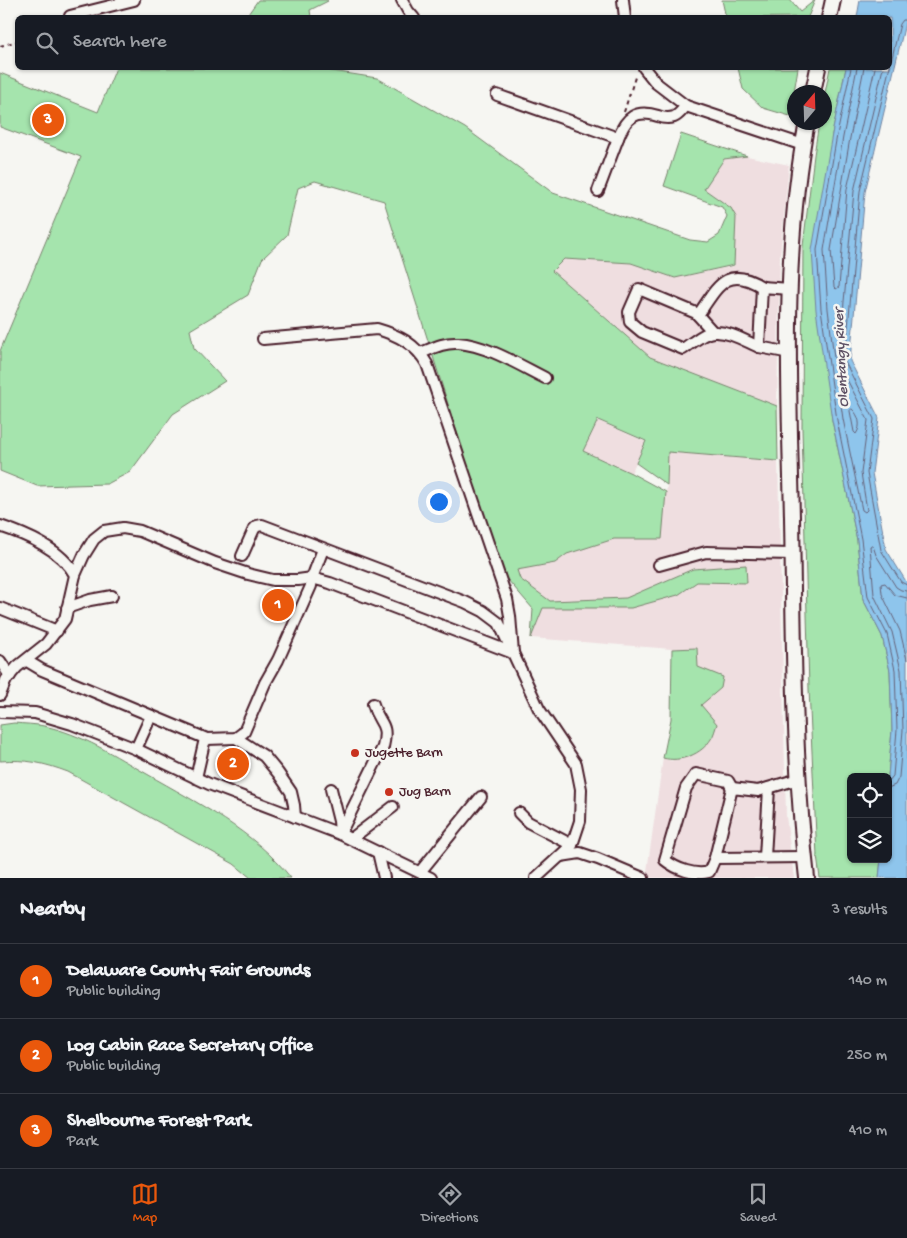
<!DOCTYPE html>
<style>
body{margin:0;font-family:"Gochi Hand",sans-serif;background:#242831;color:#f1f3f6}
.controls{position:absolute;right:15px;bottom:15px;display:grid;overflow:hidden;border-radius:8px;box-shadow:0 1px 4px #0004}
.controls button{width:45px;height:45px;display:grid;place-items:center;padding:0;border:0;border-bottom:1px solid #363941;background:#171b24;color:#f1f3f6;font:25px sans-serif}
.compass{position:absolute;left:787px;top:85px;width:45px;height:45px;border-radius:50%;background:#171b24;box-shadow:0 1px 4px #0004;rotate:19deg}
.you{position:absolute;left:438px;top:501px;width:18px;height:18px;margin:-12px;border:4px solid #fff;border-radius:50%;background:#1a73e8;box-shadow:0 0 0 8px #1a73e833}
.badge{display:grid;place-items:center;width:32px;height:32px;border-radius:50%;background:#ea580c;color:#fff;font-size:16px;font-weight:700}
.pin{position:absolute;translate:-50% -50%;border:2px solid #fff;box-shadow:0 1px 5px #0006}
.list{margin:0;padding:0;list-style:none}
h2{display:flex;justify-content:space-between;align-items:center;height:65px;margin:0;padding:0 20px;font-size:21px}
h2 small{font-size:16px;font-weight:400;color:#9ea1a6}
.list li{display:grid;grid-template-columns:32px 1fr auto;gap:15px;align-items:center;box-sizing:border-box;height:75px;padding:0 20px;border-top:1px solid #363941}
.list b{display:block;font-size:19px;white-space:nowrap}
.list p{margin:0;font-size:16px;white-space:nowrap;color:#9ea1a6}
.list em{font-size:16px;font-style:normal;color:#9ea1a6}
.icon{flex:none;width:28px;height:28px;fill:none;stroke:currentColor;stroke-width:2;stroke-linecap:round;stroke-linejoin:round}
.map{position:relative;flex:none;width:907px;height:878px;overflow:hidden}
.search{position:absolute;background:#171b24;box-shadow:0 1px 4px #0004;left:15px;right:15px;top:15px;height:55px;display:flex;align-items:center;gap:12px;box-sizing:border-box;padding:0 18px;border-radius:8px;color:#9ea1a6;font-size:19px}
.sheet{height:290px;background:#171b24}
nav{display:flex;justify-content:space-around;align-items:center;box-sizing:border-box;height:70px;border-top:1px solid #363941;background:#171b24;font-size:14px;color:#9ea1a6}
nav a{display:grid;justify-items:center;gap:2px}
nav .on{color:#ea580c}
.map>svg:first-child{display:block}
</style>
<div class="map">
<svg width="907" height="878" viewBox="0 0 907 878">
<rect width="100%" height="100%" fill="#f6f6f2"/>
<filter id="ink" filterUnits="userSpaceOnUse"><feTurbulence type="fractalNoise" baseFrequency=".02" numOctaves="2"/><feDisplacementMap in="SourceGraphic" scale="10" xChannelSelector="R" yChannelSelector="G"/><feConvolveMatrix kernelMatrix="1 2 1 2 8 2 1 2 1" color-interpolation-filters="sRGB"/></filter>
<g filter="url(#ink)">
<g fill="#efdee0">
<path d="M747,156L789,165L780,256L777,406L650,357L552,271L564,259L631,263L675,278L734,266L731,208L704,189L724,159Z"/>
<path d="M597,420L646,442L631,473L583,451Z"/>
<path d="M668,452L778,461L786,816L794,878H646L663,758L672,761L700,705L721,688L698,667L697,648L672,649L531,638L543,608H631L678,595L697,582L747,583L746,565L693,569L626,598L550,601L520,579L517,570L555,563L567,554L614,539H661L667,485Z"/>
</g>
<g fill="#a5e4ad" stroke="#78826c">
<path d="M258,0H327L328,1L310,10L311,17H246Z"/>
<path d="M722,0H790L800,12L815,0L808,17L726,18Z"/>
<path d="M116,68H325L326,70L377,78L465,128L553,193L690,240L708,242L719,235L727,216L722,207L664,186L681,134L747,156L724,159L704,189L731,208L736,217L734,265L675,278L631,263L564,259L552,271L650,357L777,406L778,461L668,452L667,485L636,463L646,441L598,420L583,451L631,473L666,492L662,539H614L567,554L555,563L517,570L520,579L550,601L626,598L693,569L746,565L747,583L697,582L678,595L631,608H543L531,638L533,609L501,572L384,201L315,181L298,188L287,235L262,259L248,295L190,330L194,348L225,381L173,414L130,472L107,484L37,486L0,471V351L81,157L0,127V73L98,112Z"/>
<path d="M738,68H798L790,116L763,108L743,89Z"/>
<path d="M830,68H846L832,134V420L857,540L863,599L882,636L890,671L892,730L888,777H851V859H881L879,878H820L817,856L809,689L802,428L803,246L814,155L819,123L824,122L825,93Z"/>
<path d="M697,648L698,667L723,677L721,688L701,705L717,724C715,729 714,735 711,739C702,754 680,763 663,758L671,719L672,649Z"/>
<path d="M14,723C24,724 35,724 44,726C82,734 115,756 147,774C199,804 254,831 291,878H251L234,864L68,772C44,763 26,759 0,761V725Z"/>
</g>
<path fill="#8ec5ec" stroke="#73839f" d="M860,0H907V15L865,192L850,361L879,418L872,473L886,549L907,583V878H879L881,859H888V777L892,730L890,671L882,636L863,599L857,540L832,420L816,310L812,250L832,134L846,68H890V18L857,17Z"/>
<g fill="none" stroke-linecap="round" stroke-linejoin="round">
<g stroke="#656178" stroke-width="1">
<path d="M907,20H903L900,24L860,191L845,362L874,419L867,473L881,550L901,582L907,585"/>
<path d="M851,68L837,135L817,250L821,309L837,420L861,539L868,597L887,634L895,670L897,730L893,776L888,782"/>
<path d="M857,68L843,137L824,250L828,309L834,358L837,360L839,357L854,191L883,68"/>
<path d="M864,68L850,138L831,250L834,287L836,289L839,287L847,189L875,68"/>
<path d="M838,366L841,368L868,420L861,473L867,510L865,512L862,510L843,419L836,369Z"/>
<path d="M852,409C859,415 862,426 856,434L854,432L850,411Z"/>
<path d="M907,598L895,595L885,583L881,584L882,594L900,631L907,660"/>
<path d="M888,788L895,785L899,777L903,730L901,670L892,632L874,595L870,546H873L876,555L896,587L901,590L907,591"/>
</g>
<g stroke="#4a1f2b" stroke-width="14">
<g id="minor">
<path d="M402,0L408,11L414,18"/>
<path d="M623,0L625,18"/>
<path d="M70,16L134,0"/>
<path d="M644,68L656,83L686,106L803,145"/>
<path d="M497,95L618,138C626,117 636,109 658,116C663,118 668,119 674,117C679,115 682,110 686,106"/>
<path d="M598,191L618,138"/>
<path d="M790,289L762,287L759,347L790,353"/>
<path d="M698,315C717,288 726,264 762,287"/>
<path d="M713,332L696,313L639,289L629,312L630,322L642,332L683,349C692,343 704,332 714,332C729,331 745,341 759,347"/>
<path d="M421,353C433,348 445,342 458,343C487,345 519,365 545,378"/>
<path d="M0,526C27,535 61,549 75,575L65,619L46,644L17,667L6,680L0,695"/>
<path d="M242,556L254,529L257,526L262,525L465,602L483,611L499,623L539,709L576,764L581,789L580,821L572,845L536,878"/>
<path d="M659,565L706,552L793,554"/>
<path d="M75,575L84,555L94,539L104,531L123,528L140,531L215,563L248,574L273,580H298L312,578L330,583L513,653L510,616L507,599L427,364C416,344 398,335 377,329L263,339"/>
<path d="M0,608L57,631"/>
<path d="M67,608L90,600L112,596"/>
<path d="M0,661L10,676"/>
<path d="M27,661L42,670L207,739"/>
<path d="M0,712L35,713L72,724L136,749L209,784L340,834L431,878"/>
<path d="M236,738L264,756L278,773L291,792L294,805L295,817"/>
<path d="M136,749L151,716"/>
<path d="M196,778L204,743L207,739L236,738L244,732L265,683L278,660L311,586L312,578L323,549"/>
<path d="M798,779L758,791L732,788L715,858L804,857"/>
<path d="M331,789L339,821L340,833"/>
<path d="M519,813L528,822L572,845"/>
<path d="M340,834L383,747C389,721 378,725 373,704"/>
<path d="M351,839L393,807"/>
<path d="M378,852L384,878"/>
<path d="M561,856L580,853L598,859L643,878"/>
<path d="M765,857L769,788"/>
<path d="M715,858L709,872C695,876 676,869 665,860L686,788L696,774L728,781L732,788"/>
<path d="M420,872L481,797"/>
</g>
</g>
<g stroke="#4a1f2b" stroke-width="18">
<g id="highway">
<path d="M829,18L833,0"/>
<path d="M813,92L818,68"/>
<path d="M807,878C793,758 794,637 792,517C789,385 782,252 807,122"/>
</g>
</g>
<g stroke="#4a1f2b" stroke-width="2" stroke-dasharray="4 4" stroke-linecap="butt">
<path d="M0,46L18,41"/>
<path d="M624,112L636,74"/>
</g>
<use href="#minor" stroke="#f6f6f2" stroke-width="10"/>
<use href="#highway" stroke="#f6f6f2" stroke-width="14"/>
</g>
</g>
<g fill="#c8321e" stroke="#f6f6f2" stroke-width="2">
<circle cx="355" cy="753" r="5"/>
<circle cx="389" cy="792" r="5"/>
</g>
<g text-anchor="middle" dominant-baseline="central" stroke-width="5" stroke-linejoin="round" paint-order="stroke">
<g font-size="14" fill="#4a1f2b" stroke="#f6f6f2" text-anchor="start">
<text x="365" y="753">Jugette Barn</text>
<text x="399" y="792">Jug Barn</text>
</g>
<g font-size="15" font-style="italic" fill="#5e5165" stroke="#f6f6f2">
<text transform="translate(842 358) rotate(-93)">Olentangy River</text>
</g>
</g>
</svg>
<div class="controls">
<button><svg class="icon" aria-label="locate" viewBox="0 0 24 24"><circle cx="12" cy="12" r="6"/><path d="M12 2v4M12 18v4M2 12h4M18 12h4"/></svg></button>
<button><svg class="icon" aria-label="layers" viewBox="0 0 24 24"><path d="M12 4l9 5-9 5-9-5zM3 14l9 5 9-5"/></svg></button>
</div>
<svg class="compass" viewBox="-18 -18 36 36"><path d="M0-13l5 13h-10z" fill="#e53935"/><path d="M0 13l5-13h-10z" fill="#9ea1a6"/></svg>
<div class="you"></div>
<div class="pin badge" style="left:278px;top:605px">1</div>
<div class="pin badge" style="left:233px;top:764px">2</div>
<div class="pin badge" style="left:48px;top:120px">3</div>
<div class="search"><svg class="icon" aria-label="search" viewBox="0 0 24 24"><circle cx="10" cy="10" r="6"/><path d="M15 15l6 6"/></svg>Search here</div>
</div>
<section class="sheet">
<h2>Nearby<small>3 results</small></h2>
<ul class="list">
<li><span class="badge">1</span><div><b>Delaware County Fair Grounds</b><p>Public building</p></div><em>140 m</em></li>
<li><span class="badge">2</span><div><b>Log Cabin Race Secretary Office</b><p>Public building</p></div><em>250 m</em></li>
<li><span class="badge">3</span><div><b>Shelbourne Forest Park</b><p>Park</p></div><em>410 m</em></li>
</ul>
</section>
<nav>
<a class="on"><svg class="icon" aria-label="map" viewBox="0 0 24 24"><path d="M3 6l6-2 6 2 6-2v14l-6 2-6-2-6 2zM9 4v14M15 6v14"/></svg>Map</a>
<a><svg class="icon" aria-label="directions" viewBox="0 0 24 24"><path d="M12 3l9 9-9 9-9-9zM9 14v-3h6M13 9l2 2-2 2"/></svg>Directions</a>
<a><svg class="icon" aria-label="saved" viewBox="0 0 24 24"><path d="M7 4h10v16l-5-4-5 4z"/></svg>Saved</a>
</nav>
